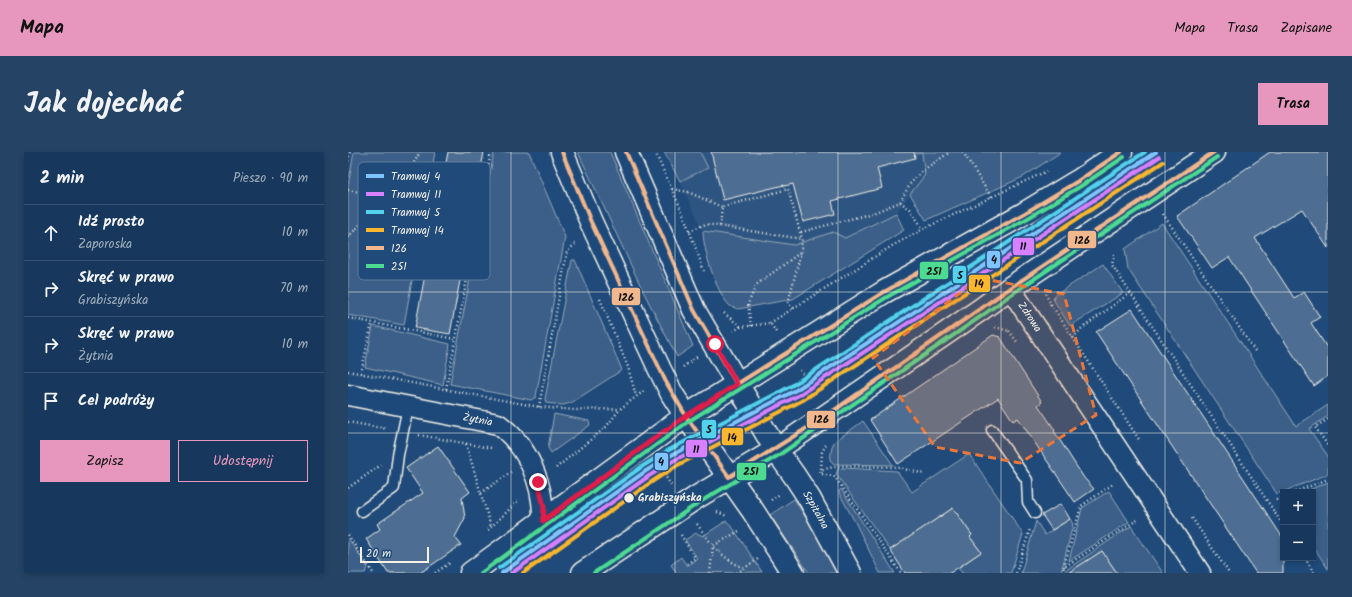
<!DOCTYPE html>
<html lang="pl">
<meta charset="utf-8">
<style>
body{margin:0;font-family:Kalam,sans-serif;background:#244365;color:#f1f3f6}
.controls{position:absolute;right:12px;bottom:12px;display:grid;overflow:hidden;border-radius:0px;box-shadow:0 2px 6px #0003}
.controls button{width:36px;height:36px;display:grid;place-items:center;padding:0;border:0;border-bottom:1px solid #365272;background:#17385c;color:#f1f3f6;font:20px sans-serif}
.scale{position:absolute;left:12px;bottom:10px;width:69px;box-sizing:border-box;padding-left:4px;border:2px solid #f4f1e8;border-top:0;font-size:11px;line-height:14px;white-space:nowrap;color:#f4f1e8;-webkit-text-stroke:3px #1f4a7a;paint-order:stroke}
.stop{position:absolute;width:12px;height:12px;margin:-9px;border:3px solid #e11d48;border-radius:50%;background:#fff}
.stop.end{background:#e11d48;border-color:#fff;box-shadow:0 1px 4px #0008}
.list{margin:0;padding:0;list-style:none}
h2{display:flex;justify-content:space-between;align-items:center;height:52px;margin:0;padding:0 16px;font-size:17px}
h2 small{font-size:13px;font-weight:400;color:#9eacbb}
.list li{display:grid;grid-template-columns:26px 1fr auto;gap:12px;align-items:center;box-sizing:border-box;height:56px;padding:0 16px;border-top:1px solid #365272}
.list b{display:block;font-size:15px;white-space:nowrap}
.list p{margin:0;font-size:13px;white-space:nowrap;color:#9eacbb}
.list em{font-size:13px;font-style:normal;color:#9eacbb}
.actions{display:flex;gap:8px;padding:12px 16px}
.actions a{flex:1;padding:9px 0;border:1px solid #e797bd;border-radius:0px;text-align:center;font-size:14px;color:#e797bd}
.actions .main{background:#e797bd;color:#111}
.icon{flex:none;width:22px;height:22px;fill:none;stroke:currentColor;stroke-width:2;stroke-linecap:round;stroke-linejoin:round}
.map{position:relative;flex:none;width:980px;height:421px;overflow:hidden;border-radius:0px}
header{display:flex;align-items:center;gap:24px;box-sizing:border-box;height:56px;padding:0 20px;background:#e797bd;color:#111}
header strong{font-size:19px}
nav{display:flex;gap:22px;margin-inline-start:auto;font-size:14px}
.intro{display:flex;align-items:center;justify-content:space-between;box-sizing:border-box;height:96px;padding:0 24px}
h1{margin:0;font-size:28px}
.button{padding:10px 18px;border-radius:0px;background:#e797bd;color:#111;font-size:14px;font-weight:700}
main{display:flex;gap:24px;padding:0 24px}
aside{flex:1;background:#17385c;border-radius:0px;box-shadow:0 2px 6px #0003}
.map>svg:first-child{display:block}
</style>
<header>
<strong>Mapa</strong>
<nav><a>Mapa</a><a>Trasa</a><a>Zapisane</a></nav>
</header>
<div class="intro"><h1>Jak dojechać</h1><a class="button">Trasa</a></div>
<main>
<aside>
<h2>2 min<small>Pieszo · 90 m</small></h2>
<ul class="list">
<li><svg class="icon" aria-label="ahead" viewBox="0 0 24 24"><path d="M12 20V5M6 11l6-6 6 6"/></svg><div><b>Idź prosto</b><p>Zaporoska</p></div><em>10 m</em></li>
<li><svg class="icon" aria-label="right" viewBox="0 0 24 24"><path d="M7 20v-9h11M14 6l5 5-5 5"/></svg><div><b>Skręć w prawo</b><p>Grabiszyńska</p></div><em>70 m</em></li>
<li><svg class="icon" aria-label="right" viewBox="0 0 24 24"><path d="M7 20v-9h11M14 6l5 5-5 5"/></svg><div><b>Skręć w prawo</b><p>Żytnia</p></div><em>10 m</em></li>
<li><svg class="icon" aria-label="arrive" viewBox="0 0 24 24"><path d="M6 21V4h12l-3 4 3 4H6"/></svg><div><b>Cel podróży</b></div></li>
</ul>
<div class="actions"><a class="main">Zapisz</a><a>Udostępnij</a></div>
</aside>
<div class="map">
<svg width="980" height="421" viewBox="0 0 980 421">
<rect width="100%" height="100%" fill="#1f4a7a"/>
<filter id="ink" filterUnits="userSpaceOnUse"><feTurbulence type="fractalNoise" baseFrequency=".025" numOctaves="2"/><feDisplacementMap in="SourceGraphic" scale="8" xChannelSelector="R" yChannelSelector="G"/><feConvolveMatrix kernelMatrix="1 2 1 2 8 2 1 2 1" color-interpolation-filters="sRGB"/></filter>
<g filter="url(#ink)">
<path fill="#2d5581" d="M352,0H588L577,23L548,61L497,86L446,93L355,79L332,29L360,16Z"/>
<g fill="#3a5f88" stroke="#97a8b8">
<path d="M6,0H87L56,173L0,163V34Z"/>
<path d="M146,0H181L217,85L189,239L188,245L183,248L102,232Z"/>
<path d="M230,0H262L345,194L329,205L295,139Z"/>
<path d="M316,0H352L360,16L332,29Z"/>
<path d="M567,0H713L675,25L578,68L562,42L577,23L574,1L568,2Z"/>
<path d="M548,61L556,78L445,147L390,157C387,156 383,155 381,153C368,140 355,97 355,79L446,93L485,80L497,86Z"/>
<path d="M814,71L948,274L980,253V264L961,277L980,304V322L929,342L780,117L777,97Z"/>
<path d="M224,108H227L274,218L223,251L215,253L198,251L197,247Z"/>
<path d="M755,112L775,141L722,174L705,147L706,144Z"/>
<path d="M25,174L102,192L95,233L17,215Z"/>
<path d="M206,262L241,269L242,273L203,301L200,296Z"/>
<path d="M515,269L545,313L486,312L482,308L484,295L486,290Z"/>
<path d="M621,302L675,382L663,421H614L610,416L633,400L622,385L624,383L605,356L542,398L488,322L490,317L495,316L549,319L564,340Z"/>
<path d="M980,330V417L965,394V340H956Z"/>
<path d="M493,337L547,421H532L508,372L491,341V339Z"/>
<path d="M761,339L781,370L721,409L734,356Z"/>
<path d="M446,347L466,378L489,421H461L422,363Z"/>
<path d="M722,367L725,372L713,421H673L688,369L697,383Z"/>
<path d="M378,369L383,373L414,420L329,421L323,413L333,405L339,414L349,406L337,388L348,381L355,384Z"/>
<path d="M783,374L815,421H769L754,399L720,421H717L718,418Z"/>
<path d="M0,386L20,416L17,421H0Z"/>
</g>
<g fill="#4d6e92" stroke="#f4f1e8">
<path d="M100,0H136L102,182L67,176Z"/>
<path d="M363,0H566L567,6L529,16L534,36L484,49L487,62L455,70L445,32L436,34V33L375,48Z"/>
<path d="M922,0H980V96L954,57L907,86L946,146L956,140L972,165L963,171L980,197V224L966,234L881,105L864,116L829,64Z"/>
<path d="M784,157L935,386V421H908L748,180Z"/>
<path d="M645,183L652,185L694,250L690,253L707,278L706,279L736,326L746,337L727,350L670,266L665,269L650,246L550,312L522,268Z"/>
<path d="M90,294L122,340L114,346L117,366L107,385L113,393L72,421H40L18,387L32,377L29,372L75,341L58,316Z"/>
<path d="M713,352L722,367L704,378L694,363Z"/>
<path d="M605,356L624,383L622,385L633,400L602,421H557L542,398Z"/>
<path d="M754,399L769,421H720Z"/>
</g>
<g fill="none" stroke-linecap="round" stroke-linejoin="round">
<g stroke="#f4f1e8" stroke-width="13">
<g id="service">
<path d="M644,278L679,328L680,350L687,361"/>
<path d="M14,359L46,336L50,303L60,255"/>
</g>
</g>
<g stroke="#f4f1e8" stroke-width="23">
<g id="minor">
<path id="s1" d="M662,136L852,421"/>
<path id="s2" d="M0,243L150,272C180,294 196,332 195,369"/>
</g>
</g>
<g stroke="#f4f1e8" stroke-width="25">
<g id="tertiary">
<path d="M338,264L405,359L445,421"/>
<path id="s3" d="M428,298L446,323L461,346L502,421"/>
</g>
</g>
<g stroke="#f4f1e8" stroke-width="25">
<g id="secondary">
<path d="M214,0L243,70L312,218L324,242L338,264"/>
<path d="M278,0L346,158L428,298"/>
<path d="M123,421L338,264L536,140L677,61L730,29L773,0"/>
<path d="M235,421L349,345L428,298L632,158L662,136L866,0"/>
</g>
</g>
<g stroke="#f4f1e8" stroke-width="2.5" stroke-dasharray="1 3" stroke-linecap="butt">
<path d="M307,0L336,64L356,119"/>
<path d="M615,0L643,45"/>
<path d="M0,9L2,0"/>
<path d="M324,37L340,40L374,55"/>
<path d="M0,38L40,45"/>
<path d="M552,50L562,57L575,77"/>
<path d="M815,62L907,199"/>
<path d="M372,74L374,55L440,37L454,87L453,100L440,151L445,157"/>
<path d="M341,79L358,72L454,87"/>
<path d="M453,80L525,61L552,50L562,32L574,19L602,0"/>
<path d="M0,85L56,28L72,0"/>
<path d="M766,102L764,113L935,373"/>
<path d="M700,138L698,143L703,152L702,153"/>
<path d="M252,147L280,215L288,244"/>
<path d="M703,152L792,289"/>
<path d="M376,161L393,175"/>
<path d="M0,166L107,187"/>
<path d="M422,171L544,94L575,77L699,19"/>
<path d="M403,174L400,152L408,133L453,100"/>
<path d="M647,175L661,179"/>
<path d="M385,179L393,175L422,171L428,180"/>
<path d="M661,179L669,190"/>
<path d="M725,186L733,177L782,141"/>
<path d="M335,215L349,205"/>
<path d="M452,218L470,243"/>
<path d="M0,219L191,255L226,258L272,257"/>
<path d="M13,221L24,171"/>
<path d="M98,237L143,0"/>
<path d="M191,255L219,100L228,91"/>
<path d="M980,267L967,275L980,294"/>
<path d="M0,270L39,277"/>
<path d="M71,283L143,296"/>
<path d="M118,292L143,375"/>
<path d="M310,312L324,335"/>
<path d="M208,316L258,275L272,257L297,238"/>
<path d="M471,320L473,318L474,300L479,291"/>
<path d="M474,320L473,318L481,316L493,314L547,315L577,322"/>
<path d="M474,322L487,325L553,421"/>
<path d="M0,336L33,313"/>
<path d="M947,340L980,327"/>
<path d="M133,341L163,320"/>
<path d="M423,348L432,342"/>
<path d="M928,348L935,345"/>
<path d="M369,360L379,364"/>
<path d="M844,366L881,421"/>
<path d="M349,372C363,392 373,406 396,416"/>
<path d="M140,378L171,348"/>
<path d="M0,383L25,421"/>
<path d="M333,383L347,406L339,412"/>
<path d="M957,406L966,421"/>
<path d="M716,415L733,354L765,332"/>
<path d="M87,421L103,410"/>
<path d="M362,421L365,394L391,379"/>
<path d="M389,421L410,407"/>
<path d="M668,421L682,377"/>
<path d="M715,421L716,415L789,368"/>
</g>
<use href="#service" stroke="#1f4a7a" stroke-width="10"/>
<use href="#minor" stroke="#1f4a7a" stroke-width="20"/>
<use href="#tertiary" stroke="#1f4a7a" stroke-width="22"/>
<use href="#secondary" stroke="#1f4a7a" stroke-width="22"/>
<g stroke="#1f4a7a" stroke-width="7">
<g id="bus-1">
<path d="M214,0L243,70L318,230L338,264L381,325L478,264L662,136L866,0"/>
<path d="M278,0L346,158L389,232L536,140L677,61L730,29L773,0"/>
</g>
</g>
<g stroke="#1f4a7a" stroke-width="7">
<g id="bus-2">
<path d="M133,421L341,269L539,145L680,66L733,34L776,5"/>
<path d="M246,421L352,350L431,303L635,163L665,141L869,5"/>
</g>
</g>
<use href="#bus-1" stroke="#f1b78d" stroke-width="4"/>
<use href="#bus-2" stroke="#4ddb92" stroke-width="4"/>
<g stroke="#1f4a7a" stroke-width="7">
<path id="tram-1" d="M154,421L298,319L322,304L448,238L808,0"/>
</g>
<g stroke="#1f4a7a" stroke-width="7">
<path id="tram-2" d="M164,421L301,324L325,309L451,243L811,5"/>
</g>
<g stroke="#1f4a7a" stroke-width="7">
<path id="tram-3" d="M151,416L295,314L319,299L445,233L797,0"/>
</g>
<g stroke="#1f4a7a" stroke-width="7">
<path id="tram-4" d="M175,421L305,329L328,314L455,248L815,10"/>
</g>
<use href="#tram-1" stroke="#80c4ff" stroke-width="4"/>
<use href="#tram-2" stroke="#d880ff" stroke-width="4"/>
<use href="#tram-3" stroke="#53d2ee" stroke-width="4"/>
<use href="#tram-4" stroke="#fab62d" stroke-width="4"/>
</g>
</g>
<g fill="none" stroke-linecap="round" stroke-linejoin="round" filter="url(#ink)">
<path stroke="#e11d48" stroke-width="5" d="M190,330L196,355L195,369L307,286L338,264L389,232L367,192"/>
</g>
<path fill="#ea7738" fill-opacity="0.2" stroke="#ea7738" stroke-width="3" stroke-dasharray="8 5" stroke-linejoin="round" d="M632,126L716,142L748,263L672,311L587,295L525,206Z"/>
<path fill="none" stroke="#f4f1e8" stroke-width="1" stroke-opacity="0.55" d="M163,0V421M327,0V421M490,0V421M653,0V421M817,0V421M0,140H980M0,281H980"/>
<circle fill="#f4f1e8" stroke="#1f4a7a" stroke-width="1.5" cx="281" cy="346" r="5.5"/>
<g text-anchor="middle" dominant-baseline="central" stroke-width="4" stroke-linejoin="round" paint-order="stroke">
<g font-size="11" fill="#f4f1e8" stroke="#1f4a7a">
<text stroke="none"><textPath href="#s1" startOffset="35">Zdrowa</textPath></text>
<text stroke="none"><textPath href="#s2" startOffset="132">Żytnia</textPath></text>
<text stroke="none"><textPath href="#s3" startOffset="72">Szpitalna</textPath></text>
</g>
<g font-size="11" font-weight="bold" fill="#f4f1e8" stroke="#1f4a7a" text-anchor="start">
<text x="290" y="346">Grabiszyńska</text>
</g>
</g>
<rect x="10" y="10" width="132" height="118" rx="6" fill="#1f4a7a" stroke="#5f7c9b" stroke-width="1"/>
<rect x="18" y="22" width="18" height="4" fill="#80c4ff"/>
<rect x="18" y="40" width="18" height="4" fill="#d880ff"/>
<rect x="18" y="58" width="18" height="4" fill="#53d2ee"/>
<rect x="18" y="76" width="18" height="4" fill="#fab62d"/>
<rect x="18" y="94" width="18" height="4" fill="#f1b78d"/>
<rect x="18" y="112" width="18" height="4" fill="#4ddb92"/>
<g font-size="11" fill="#f4f1e8">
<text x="43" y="28">Tramwaj 4</text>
<text x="43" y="46">Tramwaj 11</text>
<text x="43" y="64">Tramwaj 5</text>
<text x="43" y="82">Tramwaj 14</text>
<text x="43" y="100">126</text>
<text x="43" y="118">251</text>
</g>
<g stroke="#1f4a7a" stroke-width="1.5">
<rect x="719" y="78" width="30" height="19" rx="4" fill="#f1b78d"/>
<rect x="664" y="85" width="23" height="19" rx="4" fill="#d880ff"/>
<rect x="638" y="98" width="15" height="19" rx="4" fill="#80c4ff"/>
<rect x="571" y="109" width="30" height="19" rx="4" fill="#4ddb92"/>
<rect x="604" y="113" width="15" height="19" rx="4" fill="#53d2ee"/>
<rect x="620" y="122" width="23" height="19" rx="4" fill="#fab62d"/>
<rect x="263" y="135" width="30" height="19" rx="4" fill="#f1b78d"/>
<rect x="458" y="258" width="30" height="19" rx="4" fill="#f1b78d"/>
<rect x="353" y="267" width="16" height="20" rx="4" fill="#53d2ee"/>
<rect x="373" y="275" width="23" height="19" rx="4" fill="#fab62d"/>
<rect x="337" y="287" width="23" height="19" rx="4" fill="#d880ff"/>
<rect x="306" y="300" width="15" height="19" rx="4" fill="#80c4ff"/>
<rect x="388" y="310" width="31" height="19" rx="4" fill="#4ddb92"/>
</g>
<g font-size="11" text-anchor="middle" font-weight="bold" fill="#111">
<text x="734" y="92">126</text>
<text x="675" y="98">11</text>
<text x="646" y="111">4</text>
<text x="586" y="123">251</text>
<text x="612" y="127">5</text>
<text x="631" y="135">14</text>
<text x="278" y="149">126</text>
<text x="473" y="271">126</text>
<text x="361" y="281">5</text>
<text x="384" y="289">14</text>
<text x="348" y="301">11</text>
<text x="313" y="313">4</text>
<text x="403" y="323">251</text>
</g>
</svg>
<div class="controls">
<button>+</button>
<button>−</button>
</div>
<div class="scale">20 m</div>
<div class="stop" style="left:367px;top:192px"></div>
<div class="stop end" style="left:190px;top:330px"></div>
</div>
</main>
